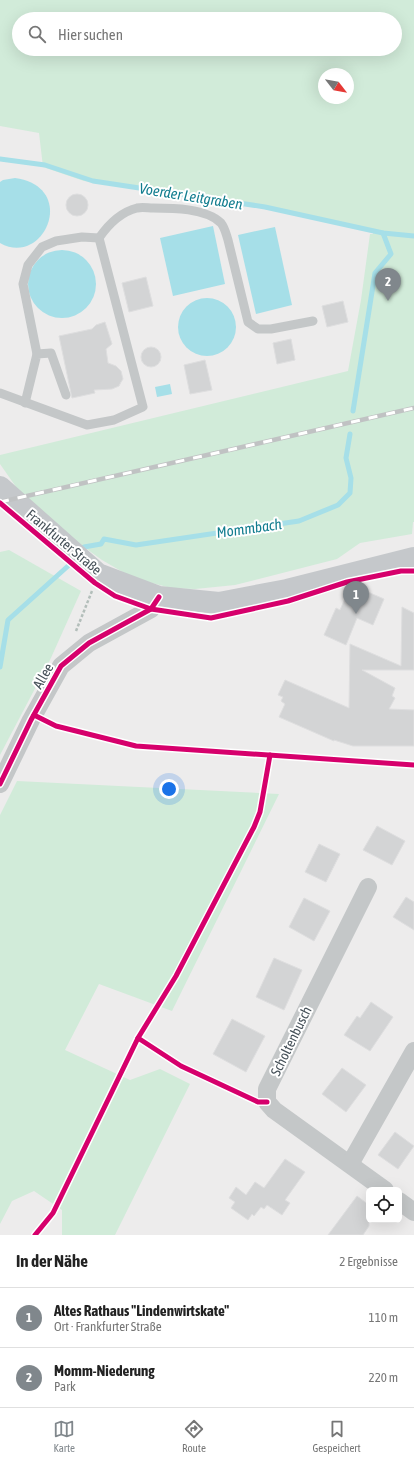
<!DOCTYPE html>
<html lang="de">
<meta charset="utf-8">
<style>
body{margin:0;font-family:"Asap Condensed",sans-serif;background:#f6f6f6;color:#222}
.controls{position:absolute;right:12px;bottom:12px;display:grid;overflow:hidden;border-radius:6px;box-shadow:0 4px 16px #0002}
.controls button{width:36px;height:36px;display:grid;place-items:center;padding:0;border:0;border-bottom:1px solid #e0e0e0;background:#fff;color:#222;font:20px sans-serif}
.compass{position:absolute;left:318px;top:68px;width:36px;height:36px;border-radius:50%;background:#fff;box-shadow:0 4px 16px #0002;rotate:121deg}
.you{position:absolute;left:169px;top:789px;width:14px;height:14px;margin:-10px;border:3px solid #fff;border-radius:50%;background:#1a73e8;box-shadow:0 0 0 6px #1a73e833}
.badge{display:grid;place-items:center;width:26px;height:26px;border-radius:50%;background:#80878c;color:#fff;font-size:13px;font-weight:700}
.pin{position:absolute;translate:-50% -33px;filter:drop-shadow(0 1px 2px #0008)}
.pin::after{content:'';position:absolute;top:21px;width:14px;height:12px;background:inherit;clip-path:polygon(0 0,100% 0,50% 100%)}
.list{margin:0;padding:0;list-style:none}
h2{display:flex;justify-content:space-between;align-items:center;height:52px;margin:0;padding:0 16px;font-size:17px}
h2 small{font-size:13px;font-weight:400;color:#767676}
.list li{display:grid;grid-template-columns:26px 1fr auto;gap:12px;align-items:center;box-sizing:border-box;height:60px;padding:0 16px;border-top:1px solid #e0e0e0}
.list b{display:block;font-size:15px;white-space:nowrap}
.list p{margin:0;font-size:13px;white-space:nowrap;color:#767676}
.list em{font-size:13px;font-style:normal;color:#767676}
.icon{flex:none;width:22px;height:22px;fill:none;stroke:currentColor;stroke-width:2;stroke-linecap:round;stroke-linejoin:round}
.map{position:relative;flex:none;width:414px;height:1235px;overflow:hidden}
.search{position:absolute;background:#fff;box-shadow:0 4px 16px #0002;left:12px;right:12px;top:12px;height:44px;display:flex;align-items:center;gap:10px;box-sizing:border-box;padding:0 14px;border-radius:22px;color:#767676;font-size:15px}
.sheet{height:172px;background:#fff}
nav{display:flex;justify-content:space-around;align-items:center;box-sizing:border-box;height:56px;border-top:1px solid #e0e0e0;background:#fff;font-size:11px;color:#767676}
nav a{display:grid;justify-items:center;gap:2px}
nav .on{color:#80878c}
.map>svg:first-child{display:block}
</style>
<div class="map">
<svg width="414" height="1235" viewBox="0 0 414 1235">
<rect width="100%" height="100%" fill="#edecec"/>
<g fill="#d1ebd9" fill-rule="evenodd">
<path d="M0,0H414V522H413L412,534L360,543L337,559L235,585L195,589L171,588L133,578L102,560L56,527L28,504L0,464V455L348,371L361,300L370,234H373V230L255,204L84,181L43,167L39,133L0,126ZM19,19H395V49H19ZM324,74H348V98H324Z"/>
<path d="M9,550L81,591L50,660L0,755V552Z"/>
<path d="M17,781L279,794L172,1011L99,984L65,1050L130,1080L160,1069L190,1084L115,1235H62V1210L34,1191L12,1201L0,1224V815Z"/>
</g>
<g fill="#a6dfe8">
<path d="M15,178C79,187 44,268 0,243V182L3,180Z"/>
<path d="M213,226L225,284L173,296L160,238Z"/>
<path d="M275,227L292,305L256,314L238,235Z"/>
<circle cx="62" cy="284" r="34"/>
<circle cx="207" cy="327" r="29"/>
<path d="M170,384L172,394L157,397L155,387Z"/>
</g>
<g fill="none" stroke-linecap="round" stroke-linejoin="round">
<g stroke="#a6dfe8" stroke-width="5">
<path d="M0,159L45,165L93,181L265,207L383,233L414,236"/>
<path d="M353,411L375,273L391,254L383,233"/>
<path d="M84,547L101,544L104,539L136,545L299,521L338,505L350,493L351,478L346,458L350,434"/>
<path d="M0,667L8,620L68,566"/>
</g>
</g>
<g fill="#d3d4d5" stroke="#dededf">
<circle cx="77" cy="205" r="11"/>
<path d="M146,277L153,306L129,312L122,283Z"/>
<path d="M343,301L348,322L327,327L322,306Z"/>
<path d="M105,322L112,344L106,349L108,363L116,366L121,371L123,379L121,382L119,386L112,389L94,390L95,393L72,398L59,336L92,329L96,325Z"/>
<path d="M291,339L295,360L277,364L273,343Z"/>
<circle cx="151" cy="357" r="10"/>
<path d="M205,360L212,390L190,394L184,365Z"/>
<path d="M354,586L384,599L373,625L357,618L346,645L324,635L336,608L340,610L350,587Z"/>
<path d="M402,607L414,613V670H362L395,688L392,696L395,698L389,709L414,710V746H353L334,740V741L279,717L285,704L281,701L283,697L278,695L285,680L349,708L350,644L401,666Z"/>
<path d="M377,826L405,841L392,865L363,850Z"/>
<path d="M319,844L340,854L326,882L305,872Z"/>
<path d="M406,897L414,902V930L393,917Z"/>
<path d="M304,898L330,911L314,941L289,927Z"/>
<path d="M274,958L302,970L284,1010L256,997Z"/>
<path d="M371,1002L393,1017L370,1051L344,1035L357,1016L360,1018Z"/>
<path d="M232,1019L265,1036L246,1072L213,1054Z"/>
<path d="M342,1068L366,1085L346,1112L322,1094Z"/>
<path d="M395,1132L414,1146L398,1169L378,1155Z"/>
<path d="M285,1159L305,1172L285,1200L290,1203L282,1215L267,1205L264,1209L261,1207L254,1216L252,1214L248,1220L231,1208L235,1202L229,1198L236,1187L246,1195L255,1182L264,1188Z"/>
<path d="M357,1196L369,1205V1226L363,1235H328Z"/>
</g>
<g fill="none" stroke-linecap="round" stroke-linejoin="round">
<path stroke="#b3beba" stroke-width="2.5" stroke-dasharray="3 2" stroke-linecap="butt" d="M76,631L92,591"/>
<g stroke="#c4c7c8" stroke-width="9">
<path d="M37,354L23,284L28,265L42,247L56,241L82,237L99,238"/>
<path d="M0,393L87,425L114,420L143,407L99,238C108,225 121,212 137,208C142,207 148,208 153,208C172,208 206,208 221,223C225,228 226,234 228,240L248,322L258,329H271L313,321"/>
<path d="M25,403L37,354L51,353L66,395"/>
</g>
<g stroke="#c4c7c8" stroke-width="18">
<path d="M0,784L31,720L61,666L89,643L151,609L159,597"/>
<path d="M368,887L267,1089V1102L274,1110L385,1190"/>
<path d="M350,1164L414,1051"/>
<path d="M399,1201L414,1212"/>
</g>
<path stroke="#c5c8cb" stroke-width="22" d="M0,487L98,574L159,597L219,603L287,590L414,558"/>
<g stroke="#c0c2c3" stroke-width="4.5">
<path id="rail" d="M0,502L414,408"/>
</g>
<use href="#rail" stroke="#fff" stroke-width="3" stroke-dasharray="9" stroke-linecap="butt"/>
<g stroke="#fff" stroke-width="8">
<g id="cycleway">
<path d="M0,503L95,583L115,596L151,609L211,618L288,601L347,582L401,571H414"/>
<path d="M34,715L56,726L136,746L414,765"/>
<path d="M0,784L31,720L61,666L89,643L151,609L159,597"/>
<path d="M138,1038L176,976L254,827L260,812L270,755"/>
<path d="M35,1235L53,1213L138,1038L181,1066L258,1102H267"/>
</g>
</g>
<use href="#cycleway" stroke="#d6006c" stroke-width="5"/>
</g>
<g text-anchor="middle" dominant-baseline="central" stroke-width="4" stroke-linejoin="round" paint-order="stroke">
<g font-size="14" fill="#455058" stroke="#fff">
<text transform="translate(64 542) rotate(40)">Frankfurter Straße</text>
<text transform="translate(43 676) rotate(-60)">Allee</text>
<text transform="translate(291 1041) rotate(-64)">Scholtenbusch</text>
</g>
<g font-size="15" font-style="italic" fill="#127d8f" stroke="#fff">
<text transform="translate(191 196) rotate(9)">Voerder Leitgraben</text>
<text transform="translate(249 528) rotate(-8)">Mommbach</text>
</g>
</g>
</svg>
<div class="controls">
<button><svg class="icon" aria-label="locate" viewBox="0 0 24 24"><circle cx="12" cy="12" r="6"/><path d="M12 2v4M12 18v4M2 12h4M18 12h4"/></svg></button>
</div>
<svg class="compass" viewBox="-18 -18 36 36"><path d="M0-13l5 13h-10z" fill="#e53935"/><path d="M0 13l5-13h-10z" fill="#767676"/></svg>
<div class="you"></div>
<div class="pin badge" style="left:356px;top:614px">1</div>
<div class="pin badge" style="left:388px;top:301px">2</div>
<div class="search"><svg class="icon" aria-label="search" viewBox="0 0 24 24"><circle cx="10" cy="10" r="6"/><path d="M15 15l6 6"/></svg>Hier suchen</div>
</div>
<section class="sheet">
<h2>In der Nähe<small>2 Ergebnisse</small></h2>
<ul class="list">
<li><span class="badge">1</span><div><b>Altes Rathaus &quot;Lindenwirtskate&quot;</b><p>Ort · Frankfurter Straße</p></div><em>110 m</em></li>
<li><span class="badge">2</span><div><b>Momm-Niederung</b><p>Park</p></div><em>220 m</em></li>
</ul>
</section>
<nav>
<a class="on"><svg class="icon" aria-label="map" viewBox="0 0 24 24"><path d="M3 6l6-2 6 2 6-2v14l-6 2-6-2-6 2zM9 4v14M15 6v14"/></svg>Karte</a>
<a><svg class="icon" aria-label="directions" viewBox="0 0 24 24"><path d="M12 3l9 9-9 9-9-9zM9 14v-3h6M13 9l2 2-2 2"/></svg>Route</a>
<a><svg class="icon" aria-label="saved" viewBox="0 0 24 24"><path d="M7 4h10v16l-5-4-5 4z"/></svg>Gespeichert</a>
</nav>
